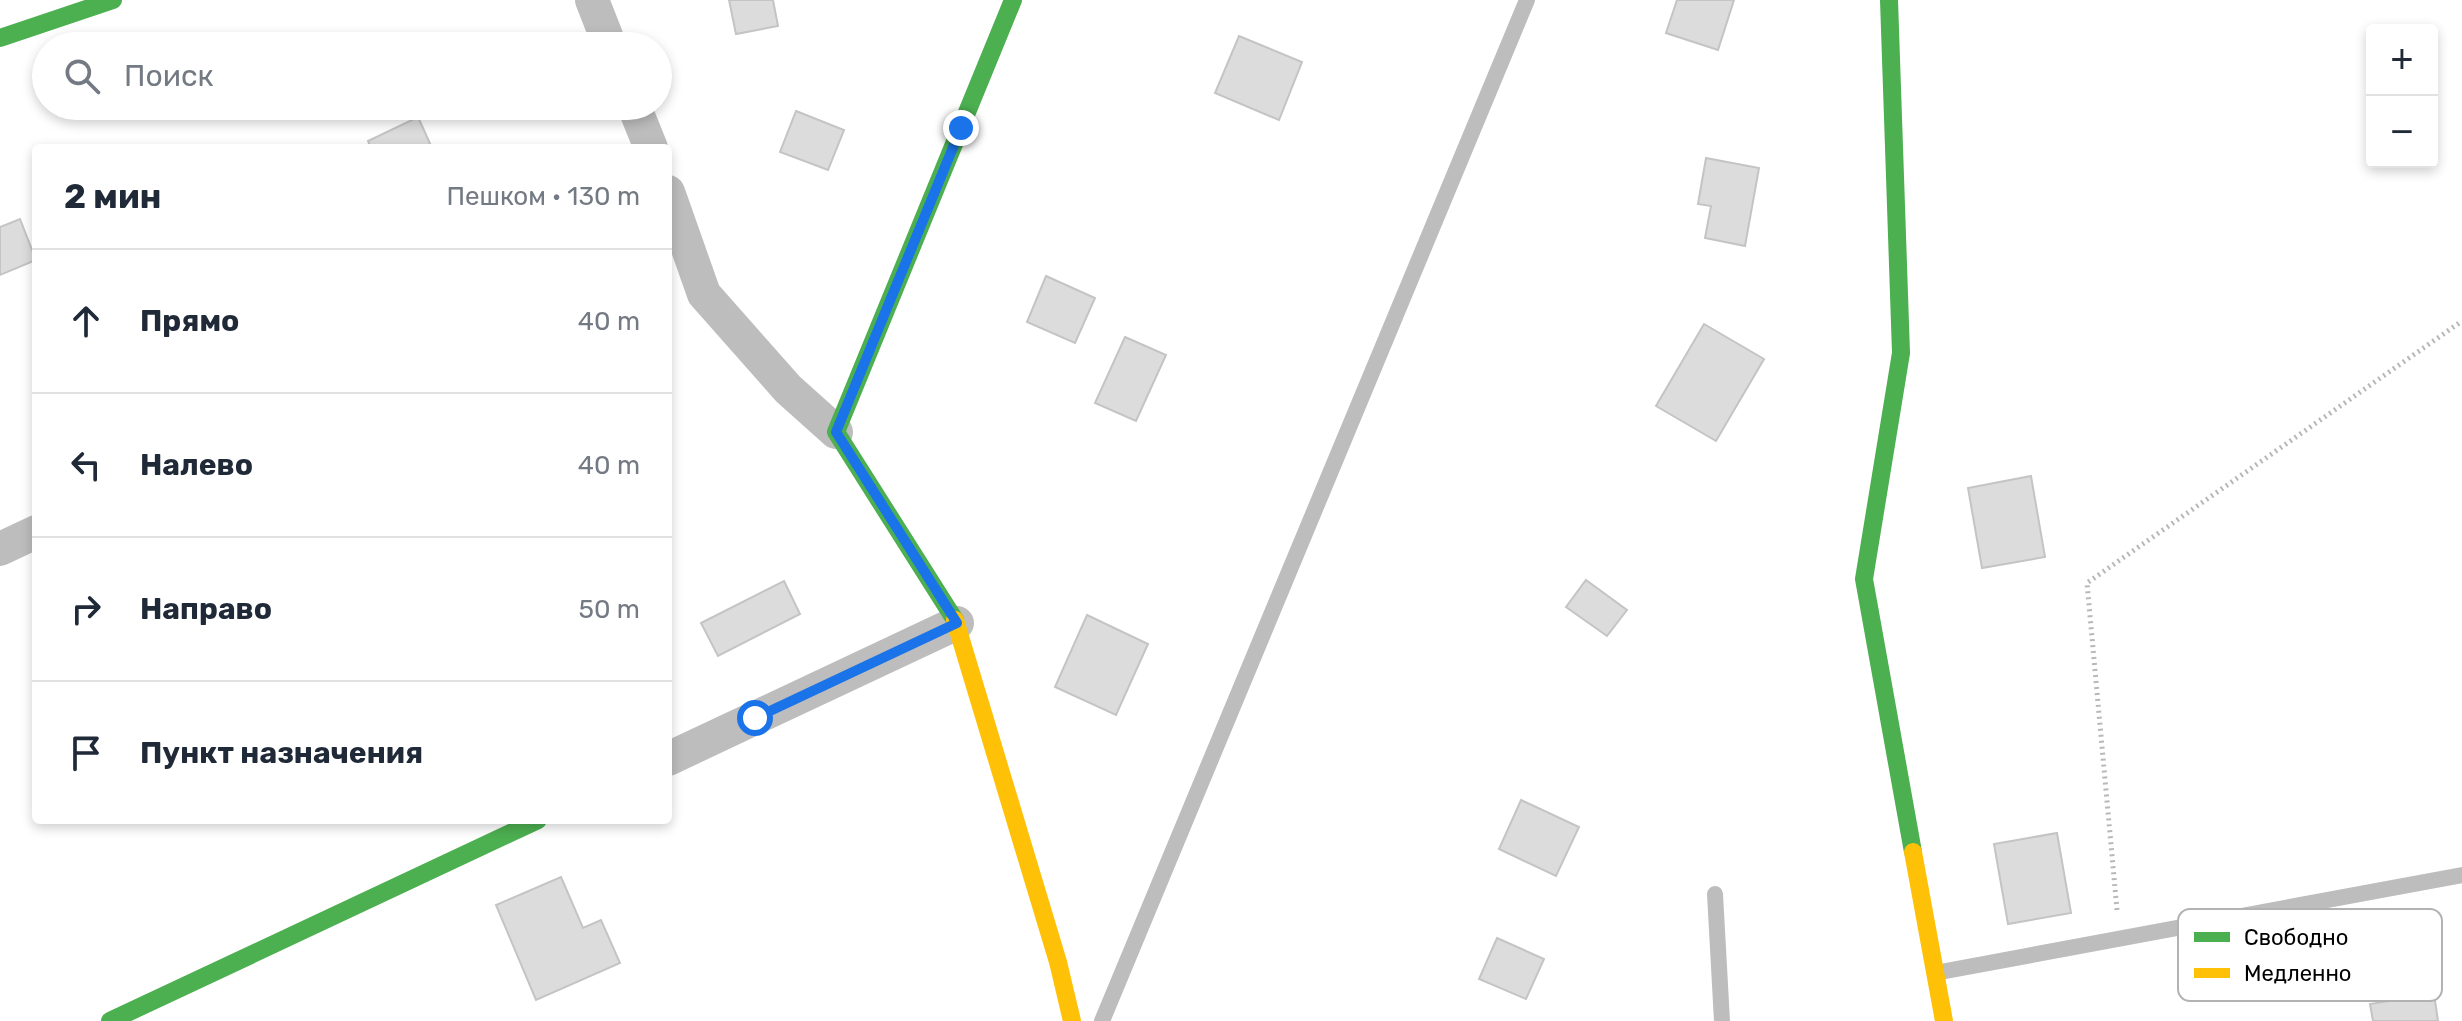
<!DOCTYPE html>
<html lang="ru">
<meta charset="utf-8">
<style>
body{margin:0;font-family:Rubik,sans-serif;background:#f2f2f3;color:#1f2937}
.controls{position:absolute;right:24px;top:24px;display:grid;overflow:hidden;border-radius:8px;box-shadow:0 4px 12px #0003}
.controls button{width:72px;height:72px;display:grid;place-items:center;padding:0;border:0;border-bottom:2px solid #e0e1e3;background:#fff;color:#1f2937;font:40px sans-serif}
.stop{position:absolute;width:24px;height:24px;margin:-18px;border:6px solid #1a73e8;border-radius:50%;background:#fff}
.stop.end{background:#1a73e8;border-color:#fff;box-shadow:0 2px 8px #0008}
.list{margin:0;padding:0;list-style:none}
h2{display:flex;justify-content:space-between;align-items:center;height:104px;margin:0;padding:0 32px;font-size:34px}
h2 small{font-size:26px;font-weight:400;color:#747a83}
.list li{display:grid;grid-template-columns:52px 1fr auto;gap:24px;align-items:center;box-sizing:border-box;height:144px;padding:0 32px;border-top:2px solid #e0e1e3}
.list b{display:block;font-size:30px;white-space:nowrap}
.list em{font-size:26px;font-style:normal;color:#747a83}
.icon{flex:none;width:44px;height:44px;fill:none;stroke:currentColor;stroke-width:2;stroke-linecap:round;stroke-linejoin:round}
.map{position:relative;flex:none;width:2462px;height:1021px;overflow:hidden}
.search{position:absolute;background:#fff;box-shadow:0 4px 12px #0003;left:32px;top:32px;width:640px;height:88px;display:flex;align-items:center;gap:20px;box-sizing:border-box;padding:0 28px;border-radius:44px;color:#747a83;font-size:30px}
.panel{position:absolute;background:#fff;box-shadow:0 4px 12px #0003;left:32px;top:144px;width:640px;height:680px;border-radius:8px}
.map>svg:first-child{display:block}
</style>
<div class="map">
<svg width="2462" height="1021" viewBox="0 0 2462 1021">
<rect width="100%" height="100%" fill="#fff"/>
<g fill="#dcdcdc" stroke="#c4c4c4" stroke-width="2">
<path d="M729,0H773L778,26L736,34Z"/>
<path d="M1677,0H1734L1718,50L1666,33Z"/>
<path d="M1239,36L1302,62L1279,120L1215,93Z"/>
<path d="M796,111L844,130L828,170L780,152Z"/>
<path d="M418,117L432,148H371L368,141Z"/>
<path d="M1706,158L1759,168L1745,246L1705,238L1711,206L1698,204Z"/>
<path d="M20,219L36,260L0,275V227Z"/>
<path d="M1046,276L1095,298L1075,343L1027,322Z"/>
<path d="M1704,324L1764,359L1716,441L1656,406Z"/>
<path d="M1125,337L1166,355L1136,421L1095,403Z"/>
<path d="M2031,476L2045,557L1982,568L1968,488Z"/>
<path d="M1586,580L1627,610L1607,636L1566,607Z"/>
<path d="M784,581L800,614L718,656L701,623Z"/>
<path d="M1087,615L1148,644L1116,715L1055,687Z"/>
<path d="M1521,800L1579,827L1556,876L1499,849Z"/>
<path d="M2057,833L2071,913L2008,924L1994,844Z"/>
<path d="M561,877L583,928L601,920L620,963L536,1000L496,905Z"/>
<path d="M1497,938L1544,959L1526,999L1479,979Z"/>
<path d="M2434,994L2438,1021H2373L2370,1004Z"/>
</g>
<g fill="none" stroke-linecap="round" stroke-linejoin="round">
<path stroke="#b8b8b8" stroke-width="5" stroke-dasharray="2 4" stroke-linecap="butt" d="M2117,910L2087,583L2462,321"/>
<g stroke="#bdbdbd" stroke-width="16">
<path d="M1715,894L1722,1021"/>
<path d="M1935,973L2462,875"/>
<path d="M1102,1021L1527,0"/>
</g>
<g stroke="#bdbdbd" stroke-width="34">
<path d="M592,0L610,46"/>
<path d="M634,106L651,148"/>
<path d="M668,192L704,294L788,389L836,432"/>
<path d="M0,549L36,532"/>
<path d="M668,759L957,623"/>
</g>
<g stroke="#4caf50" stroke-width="18">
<path d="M1889,0L1901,353L1864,579L1913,852"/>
<path d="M0,38L113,0"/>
<path d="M955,620L836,432L1013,0"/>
<path d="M110,1021L538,820"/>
</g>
<g stroke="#ffc107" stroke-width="18">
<path d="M955,620L1058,962L1072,1021"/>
<path d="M1913,852L1944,1021"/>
</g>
</g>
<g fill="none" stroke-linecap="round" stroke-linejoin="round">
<path stroke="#1a73e8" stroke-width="10" d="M755,718L957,623L836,432L961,128"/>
</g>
<rect x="2178" y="909" width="264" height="92" rx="12" fill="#fff" stroke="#b2b2b2" stroke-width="2"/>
<rect x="2194" y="932" width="36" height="10" fill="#4caf50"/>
<rect x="2194" y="968" width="36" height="10" fill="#ffc107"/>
<g font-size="22" fill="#000">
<text x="2244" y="945">Свободно</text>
<text x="2244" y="981">Медленно</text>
</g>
</svg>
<div class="controls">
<button>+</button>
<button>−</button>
</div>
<div class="stop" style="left:755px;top:718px"></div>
<div class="stop end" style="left:961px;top:128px"></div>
<div class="search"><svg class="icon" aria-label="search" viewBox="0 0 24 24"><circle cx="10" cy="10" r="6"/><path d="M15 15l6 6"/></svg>Поиск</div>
<section class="panel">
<h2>2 мин<small>Пешком · 130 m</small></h2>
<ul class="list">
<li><svg class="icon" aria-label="ahead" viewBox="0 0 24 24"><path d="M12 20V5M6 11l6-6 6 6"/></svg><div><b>Прямо</b></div><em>40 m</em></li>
<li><svg class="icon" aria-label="left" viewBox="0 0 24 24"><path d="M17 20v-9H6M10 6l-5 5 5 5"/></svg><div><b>Налево</b></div><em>40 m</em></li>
<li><svg class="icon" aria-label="right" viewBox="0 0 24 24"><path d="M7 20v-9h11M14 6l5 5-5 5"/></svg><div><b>Направо</b></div><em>50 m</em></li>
<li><svg class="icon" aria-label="arrive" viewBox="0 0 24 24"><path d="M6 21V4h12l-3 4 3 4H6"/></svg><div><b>Пункт назначения</b></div></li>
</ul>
</section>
</div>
